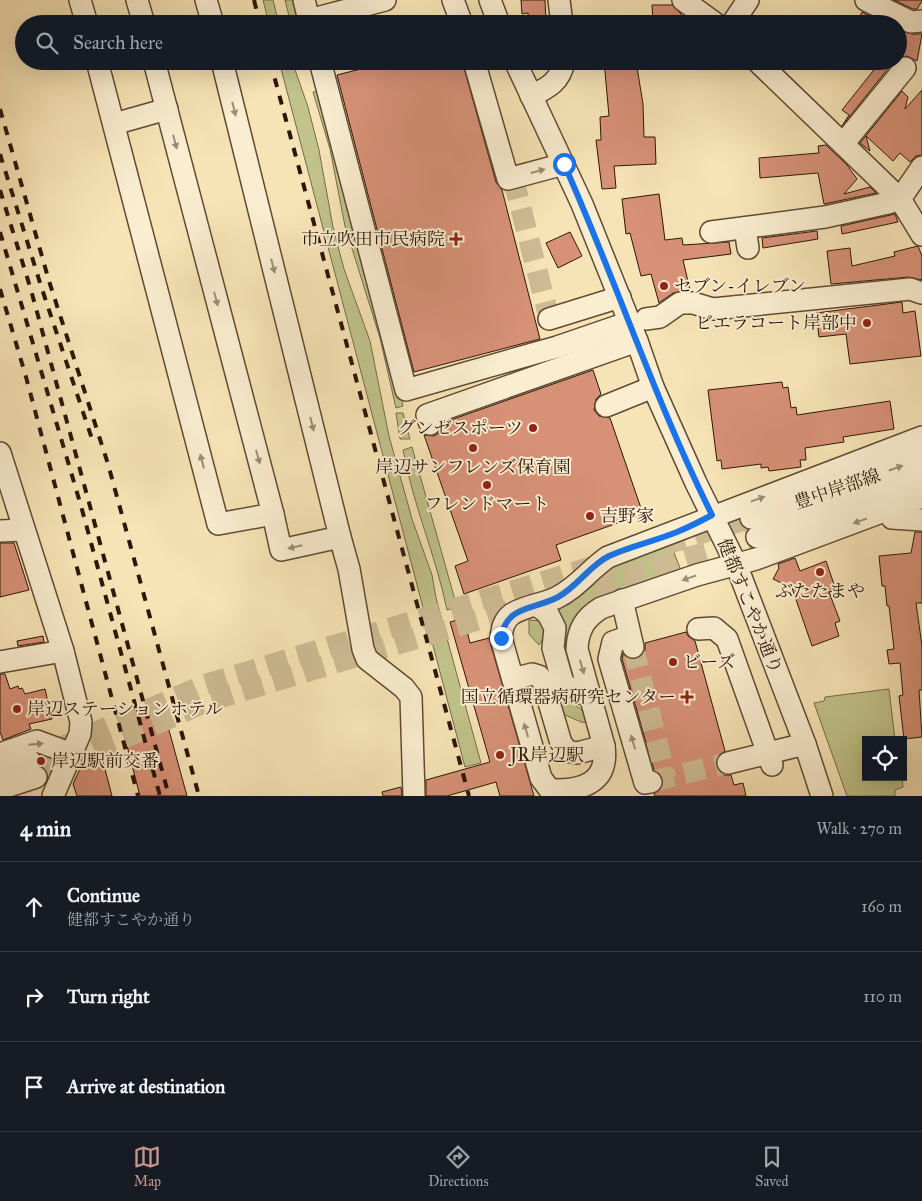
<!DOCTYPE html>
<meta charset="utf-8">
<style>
body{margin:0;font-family:"IM FELL Great Primer","Noto Serif JP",serif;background:#20242c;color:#f1f3f6}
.controls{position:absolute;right:15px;bottom:15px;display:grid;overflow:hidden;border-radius:0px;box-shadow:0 5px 20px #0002}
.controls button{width:45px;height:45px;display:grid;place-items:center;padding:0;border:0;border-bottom:1px solid #363941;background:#171b24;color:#f1f3f6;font:25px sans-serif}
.stop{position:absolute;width:15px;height:15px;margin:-11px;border:4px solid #1a73e8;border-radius:50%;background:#fff}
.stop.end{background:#1a73e8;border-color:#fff;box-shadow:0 1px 5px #0008}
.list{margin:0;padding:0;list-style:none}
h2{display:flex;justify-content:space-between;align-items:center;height:65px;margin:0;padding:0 20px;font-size:21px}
h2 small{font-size:16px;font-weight:400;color:#9ea1a6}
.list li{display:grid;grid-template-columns:32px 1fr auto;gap:15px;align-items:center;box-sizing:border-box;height:90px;padding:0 20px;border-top:1px solid #363941}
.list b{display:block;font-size:19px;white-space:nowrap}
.list p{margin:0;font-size:16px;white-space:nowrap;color:#9ea1a6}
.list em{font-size:16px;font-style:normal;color:#9ea1a6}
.icon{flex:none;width:28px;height:28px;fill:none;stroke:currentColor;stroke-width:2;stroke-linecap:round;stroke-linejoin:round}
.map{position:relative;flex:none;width:922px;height:796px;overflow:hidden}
.search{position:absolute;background:#171b24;box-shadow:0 5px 20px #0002;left:15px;right:15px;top:15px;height:55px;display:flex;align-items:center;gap:12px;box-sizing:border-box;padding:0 18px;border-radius:28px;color:#9ea1a6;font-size:19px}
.sheet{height:335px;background:#171b24}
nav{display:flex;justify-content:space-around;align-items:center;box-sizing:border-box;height:70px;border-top:1px solid #363941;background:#171b24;font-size:14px;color:#9ea1a6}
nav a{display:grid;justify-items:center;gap:2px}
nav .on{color:#c59692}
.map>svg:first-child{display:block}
</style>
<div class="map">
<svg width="922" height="796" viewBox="0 0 922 796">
<rect width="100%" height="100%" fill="#f7e4b6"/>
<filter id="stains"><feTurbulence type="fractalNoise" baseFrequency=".004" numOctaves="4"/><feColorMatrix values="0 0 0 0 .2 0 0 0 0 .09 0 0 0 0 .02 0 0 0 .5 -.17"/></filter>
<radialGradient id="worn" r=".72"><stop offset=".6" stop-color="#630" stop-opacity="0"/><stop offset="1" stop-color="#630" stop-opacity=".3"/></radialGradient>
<g fill="#c1c38b" stroke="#766c4a">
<path d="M263,0H273L279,24H269Z"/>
<path d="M285,0H298L304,24H291Z"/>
<path d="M279,61H292L308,107L319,150L333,227L344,269L370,341L389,436L412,519L432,575L436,598L481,763L465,767Z"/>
<path d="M322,91L403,406L396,408L380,338L345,226L330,149L313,92Z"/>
<path d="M396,413H403L410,439H400Z"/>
<path d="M412,447L457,607L447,610C436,556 413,505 403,450Z"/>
<path d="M671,545L682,573L597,603L572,671L556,608L619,561Z"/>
<path d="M529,620L541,621L545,627L543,639L539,645L529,634Z"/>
<path d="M889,689L895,740H866V777H902L903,787L895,790V796H847L814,703L824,701L825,697Z"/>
<path d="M557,696C573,708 580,701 589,723L581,722L563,714Z"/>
</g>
<g fill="#d79177" stroke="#2c1609">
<path d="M521,0H545L546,24H529L528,13L522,14Z"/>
<path d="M894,0H922V1L917,9H913Z"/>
<path d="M652,5H672L681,14V21L653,22Z"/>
<path d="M862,12L886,24H856Z"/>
<path d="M898,30L912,34H922L917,61L907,56L898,58Z"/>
<path d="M392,61H462L496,182L502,190L540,339L414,372L337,75Z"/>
<path d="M604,61H636L643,104L644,137H655L656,164L614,166L616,188L602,189L596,140H601L600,117L609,116Z"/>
<path d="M881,61H894L842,126L849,115L842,110Z"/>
<path d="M922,90V155L916,156L910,162L900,153L893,161L866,136L870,151L860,143L902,91L908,97L905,109Z"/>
<path d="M826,145L847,165L857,179L844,194L870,187L876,193L824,204L818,173L760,178L759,158L819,153L818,146Z"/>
<path d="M659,194L665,240L682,238L683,245L729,242L731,254L683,260L690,290L673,293L659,303L651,274L641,276L630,233L626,234L622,199Z"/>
<path d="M895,214L898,222L842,234L841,226Z"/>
<path d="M817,231L818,239L763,248L762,238Z"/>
<path d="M570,232L582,256L558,268L546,243Z"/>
<path d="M918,246L922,256V280L909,277L831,284L827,251L850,248L852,266L895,256L894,252Z"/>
<path d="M902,302L903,313L915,311L921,356L850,364L846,334L819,337L816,313Z"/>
<path d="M593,370L601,394L596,399L594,410L599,416L610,418L643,514L556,545L561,560L464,594L455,566L468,561L424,435L434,436L440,432L442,423Z"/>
<path d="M782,382L783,388L788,387L791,408L796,407L797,415L890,401L894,429L843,437L844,442L805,448L806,460H800L801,467L769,471L768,467L761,468V464L722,469L721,460L717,461L708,390Z"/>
<path d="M915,532H922V603H916L922,646V690H919L922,737L904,739L899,696L903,695L900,663L889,664L887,650L894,649L889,606H887L885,586H882L879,556L911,553Z"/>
<path d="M0,543H14L29,590L0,597Z"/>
<path d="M795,558L800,571L826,561L836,590L829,592L840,621L835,623L839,636L812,646L792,588L773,579L779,568L778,564Z"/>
<path d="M464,618L470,643L489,638L534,796H500L496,782L447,796H426V780L490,762L450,622Z"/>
<path d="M686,632L688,636L695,641L725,751L716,759V766L724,775H731L734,785L743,783L746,796H655L654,794L662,787L663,779L660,774L654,770L622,659L623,654L629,659H636L645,651V643Z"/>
<path d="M43,636L44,642L18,646L17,641Z"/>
<path d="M0,674H5L10,689L18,686L19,689L22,688L25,694L45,689L52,719L29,724L31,729L3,740L0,732Z"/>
<path d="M161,701L187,796H140L119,715L148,708L147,706Z"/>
<path d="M101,754L112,796H77L73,784L85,758Z"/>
<path d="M401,787L402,796H383L382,792Z"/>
</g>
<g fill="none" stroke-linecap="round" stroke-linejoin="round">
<g stroke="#cebb93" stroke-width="21" stroke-dasharray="21 11" stroke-linecap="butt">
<path d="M513,178L549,317"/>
<path d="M664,545L751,518"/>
<path d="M563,595L757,537"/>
<path d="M633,647L666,778"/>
<path d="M30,761L204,685L601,564"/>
<path d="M36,777L206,702L524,606"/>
<path d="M653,781L728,763"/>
</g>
<g stroke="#5f4a34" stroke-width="24">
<g id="minor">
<path d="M80,0L87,24"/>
<path d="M137,0L144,24"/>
<path d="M206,0L213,24"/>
<path d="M304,0L310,24"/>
<path d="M453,0L462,24"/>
<path d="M490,0L499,24"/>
<path d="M559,0L562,24"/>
<path d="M683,0L716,24"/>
<path d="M866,0L911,22L922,21"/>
<path d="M309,20L385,0"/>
<path d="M732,24L748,0"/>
<path d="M97,61L218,524L273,514L154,61"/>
<path d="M222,61L340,537L281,550L273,514"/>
<path d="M320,61L406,390L557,347L630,322"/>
<path d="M474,61L508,179L564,164"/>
<path d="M515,61L582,204L637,341L653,387L696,483L736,564L805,744L822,796"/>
<path d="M757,61L900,199L922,235"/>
<path d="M531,96C548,88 561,81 564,61"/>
<path d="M114,124L167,109"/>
<path d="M843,144L905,68"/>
<path d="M745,228L748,248"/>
<path d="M711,232L825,217L888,203L900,199L922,167"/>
<path d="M549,319L620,297"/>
<path d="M646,319L660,317L680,303H693L713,309L910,289L922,293"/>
<path d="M606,406L653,387"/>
<path d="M430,424L427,415L637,341"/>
<path d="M922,437L608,557C590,569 577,588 556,598C543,604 525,606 512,614C504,620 502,628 501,638L541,778L550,790C582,791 609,783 604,746L577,649C578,629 585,618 601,608L697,575L756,559L922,497"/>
<path d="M0,453L63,651L81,722L80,734L53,796"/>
<path d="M751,518L922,458"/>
<path d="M892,518L922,520"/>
<path d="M0,531L24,530"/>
<path d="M340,537L349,569L363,649L367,659L404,688L411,697L414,796"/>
<path d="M757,537L922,476"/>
<path d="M622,600L633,647"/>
<path d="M537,605L548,614L555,628L553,648L563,683L575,692L590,695"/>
<path d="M698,629L714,628L727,639L772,765"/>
<path d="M630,636L613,642L609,659L645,783L651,782"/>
<path d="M0,662L63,651"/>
<path d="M513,679L532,674L539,676L543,682L561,743L567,751L577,753L604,746"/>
<path d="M0,754L37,741L72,754"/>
<path d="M728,763L805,744"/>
<path d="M0,771L30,761"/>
<path d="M0,789L36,777"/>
</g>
</g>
<use href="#minor" stroke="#faedd0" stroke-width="21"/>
<g stroke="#2c1609" stroke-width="4" stroke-dasharray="9 9" stroke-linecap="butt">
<path d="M254,0L260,24"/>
<path d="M270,61L469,796"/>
<path d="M0,109L49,281L108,464L199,796"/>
<path d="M0,154L41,286L94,445"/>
<path d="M0,190L31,290L169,796"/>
<path d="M0,232L81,506L160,796"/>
<path d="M0,289L26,377L138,796"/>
</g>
</g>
<defs><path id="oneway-solid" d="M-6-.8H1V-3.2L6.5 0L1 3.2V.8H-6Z" transform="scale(1.25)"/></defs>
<g fill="#9d8c76">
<use href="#oneway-solid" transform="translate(234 109) rotate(76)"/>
<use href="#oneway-solid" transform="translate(175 142) rotate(75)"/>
<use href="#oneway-solid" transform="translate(538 171) rotate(-15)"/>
<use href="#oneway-solid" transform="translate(273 266) rotate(76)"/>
<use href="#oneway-solid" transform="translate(216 299) rotate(75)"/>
<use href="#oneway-solid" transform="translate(312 424) rotate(76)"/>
<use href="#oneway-solid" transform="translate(258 457) rotate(75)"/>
<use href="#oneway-solid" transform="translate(202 461) rotate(-105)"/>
<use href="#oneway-solid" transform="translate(896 468) rotate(-19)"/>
<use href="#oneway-solid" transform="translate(758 499) rotate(-19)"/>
<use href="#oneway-solid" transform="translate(860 521) rotate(160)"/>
<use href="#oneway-solid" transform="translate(295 547) rotate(167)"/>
<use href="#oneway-solid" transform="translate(689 578) rotate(161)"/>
<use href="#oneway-solid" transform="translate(582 667) rotate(74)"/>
<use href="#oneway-solid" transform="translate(526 730) rotate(-106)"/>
<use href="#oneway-solid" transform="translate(633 742) rotate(-106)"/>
<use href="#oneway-solid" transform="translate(36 744) rotate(-5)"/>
</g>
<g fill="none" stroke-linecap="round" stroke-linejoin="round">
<path stroke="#1a73e8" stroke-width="6" d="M501,638C506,605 534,610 558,597C578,586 589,566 609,556C631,546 655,541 677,532C689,527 701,521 712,515C655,401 616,280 564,164"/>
</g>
<g fill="#8f2418" stroke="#faedd0" stroke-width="2">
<path d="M453.5 231.5h5v5h5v5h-5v5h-5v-5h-5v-5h5z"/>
<circle cx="664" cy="286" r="5"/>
<circle cx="867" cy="323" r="5"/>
<circle cx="533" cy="428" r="5"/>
<circle cx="473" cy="448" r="5"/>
<circle cx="487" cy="485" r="5"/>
<circle cx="590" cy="516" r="5"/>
<circle cx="820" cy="572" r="5"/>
<circle cx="673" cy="662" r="5"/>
<path d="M684.5 689.5h5v5h5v5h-5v5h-5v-5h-5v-5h5z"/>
<circle cx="17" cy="709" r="5"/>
<circle cx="500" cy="755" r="5"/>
<circle cx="41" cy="761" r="5"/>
</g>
<g text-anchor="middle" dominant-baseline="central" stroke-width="4" stroke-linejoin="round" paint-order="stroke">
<g font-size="18" fill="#2c1609" stroke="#faedd0" text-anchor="start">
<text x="445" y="239" text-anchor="end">市立吹田市民病院</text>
<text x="674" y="286">セブン-イレブン</text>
<text x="857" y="323" text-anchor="end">ビエラコート岸部中</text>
<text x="523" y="428" text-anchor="end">グンゼスポーツ</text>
<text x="473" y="467" text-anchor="middle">岸辺サンフレンズ保育園</text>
<text x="487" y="504" text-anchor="middle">フレンドマート</text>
<text x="600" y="516">吉野家</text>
<text x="820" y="591" text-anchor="middle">ぶたたまや</text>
<text x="683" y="662">ビーズ</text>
<text x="676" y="697" text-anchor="end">国立循環器病研究センター</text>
<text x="27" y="709">岸辺ステーションホテル</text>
<text x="510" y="755">JR岸辺駅</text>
<text x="51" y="761">岸辺駅前交番</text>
</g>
<g font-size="18" fill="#2c1609" stroke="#faedd0">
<text transform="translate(837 489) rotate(-19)">豊中岸部線</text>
<text transform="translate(750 606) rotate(68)">健都すこやか通り</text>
</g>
</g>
<rect width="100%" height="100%" filter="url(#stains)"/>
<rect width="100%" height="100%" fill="url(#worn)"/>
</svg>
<div class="controls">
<button><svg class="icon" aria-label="locate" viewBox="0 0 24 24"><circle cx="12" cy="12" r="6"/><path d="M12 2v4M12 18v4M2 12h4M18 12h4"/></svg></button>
</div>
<div class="stop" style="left:564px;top:164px"></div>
<div class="stop end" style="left:501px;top:638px"></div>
<div class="search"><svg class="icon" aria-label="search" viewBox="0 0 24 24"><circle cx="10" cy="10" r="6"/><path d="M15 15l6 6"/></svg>Search here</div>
</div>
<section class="sheet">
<h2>4 min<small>Walk · 270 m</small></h2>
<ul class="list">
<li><svg class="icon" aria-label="ahead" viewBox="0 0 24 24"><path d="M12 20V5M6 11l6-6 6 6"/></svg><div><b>Continue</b><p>健都すこやか通り</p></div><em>160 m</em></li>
<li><svg class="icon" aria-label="right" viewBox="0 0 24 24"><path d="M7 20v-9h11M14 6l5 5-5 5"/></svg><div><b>Turn right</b></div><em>110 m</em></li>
<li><svg class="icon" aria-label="arrive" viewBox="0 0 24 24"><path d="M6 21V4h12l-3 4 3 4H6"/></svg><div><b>Arrive at destination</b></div></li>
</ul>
</section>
<nav>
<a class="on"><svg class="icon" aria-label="map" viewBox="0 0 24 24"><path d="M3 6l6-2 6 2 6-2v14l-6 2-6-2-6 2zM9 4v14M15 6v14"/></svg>Map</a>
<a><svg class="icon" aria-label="directions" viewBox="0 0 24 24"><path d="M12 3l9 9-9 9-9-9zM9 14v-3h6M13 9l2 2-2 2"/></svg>Directions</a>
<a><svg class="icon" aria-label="saved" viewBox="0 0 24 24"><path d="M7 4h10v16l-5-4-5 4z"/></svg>Saved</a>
</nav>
